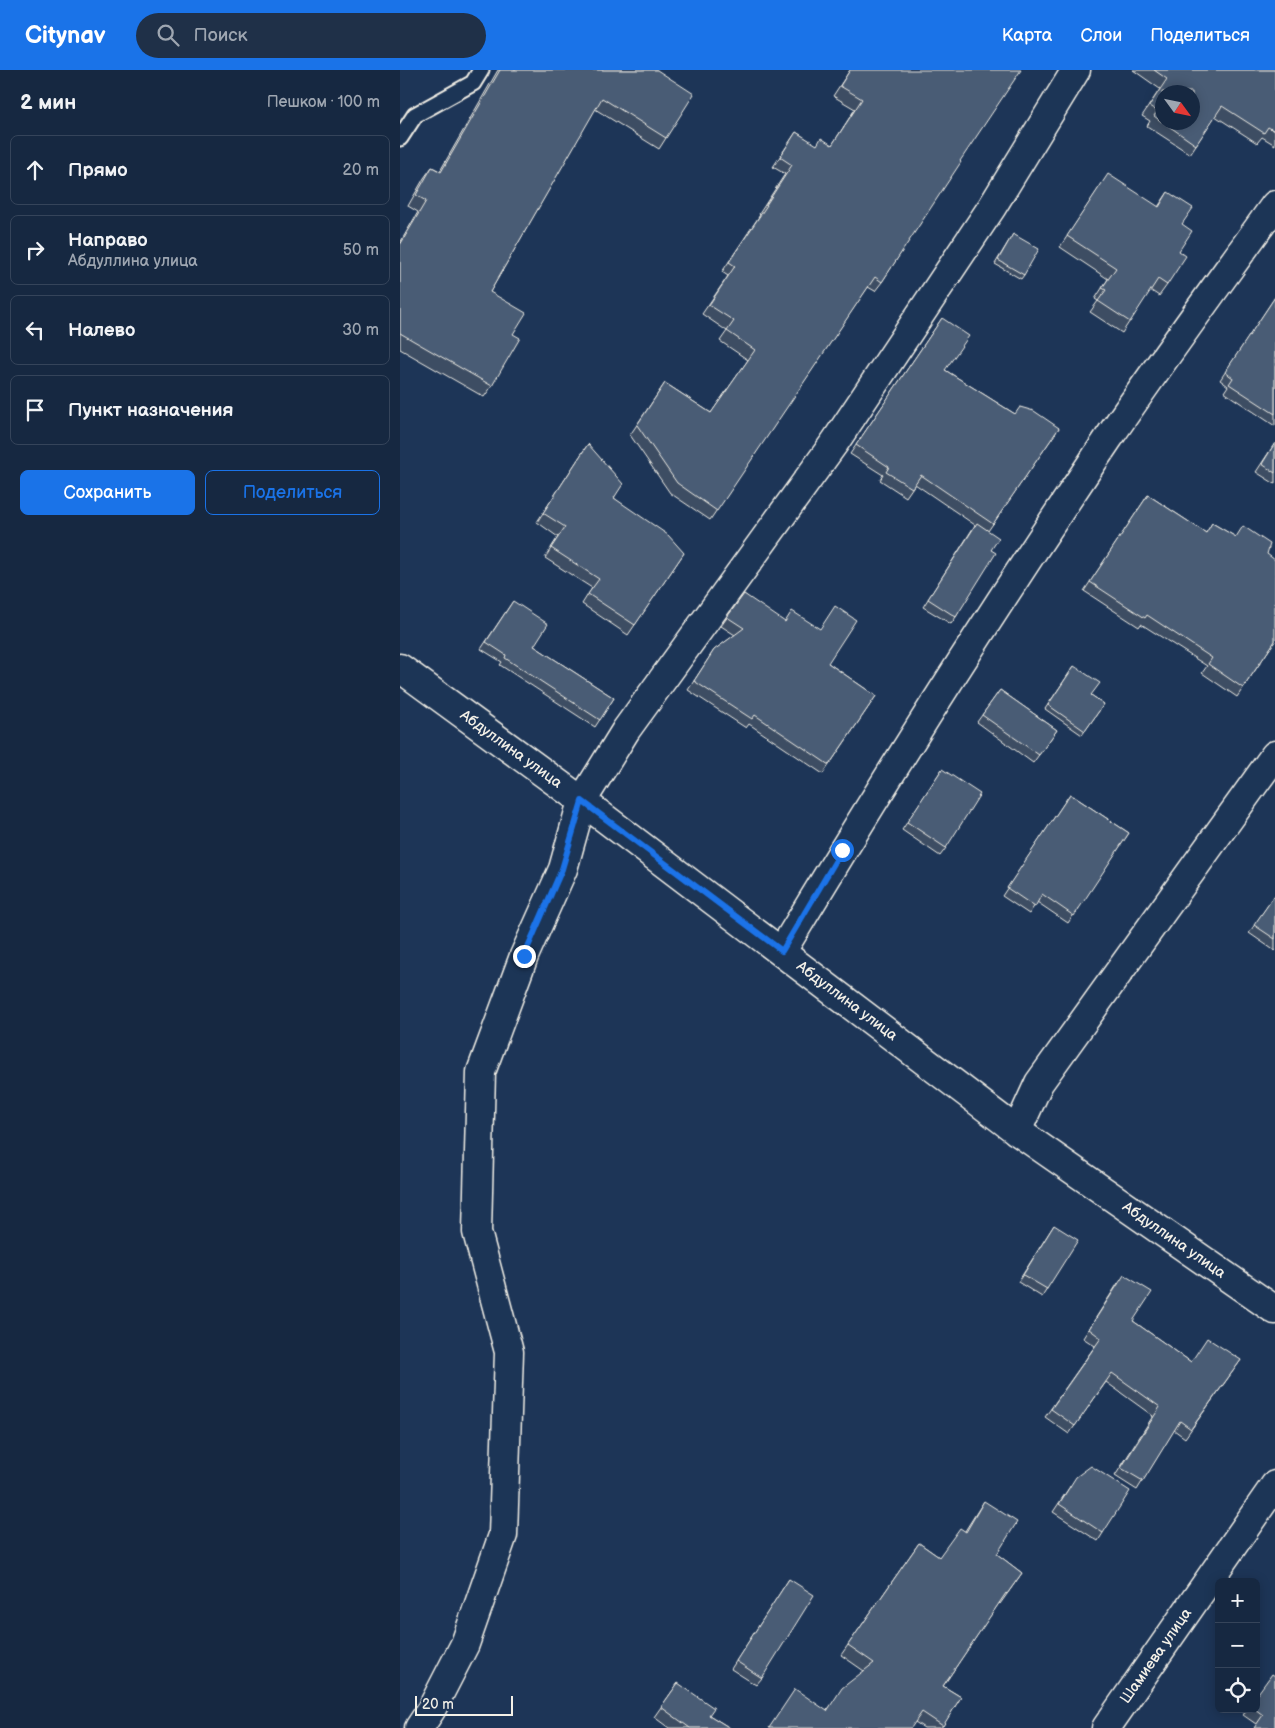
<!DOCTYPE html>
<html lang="ru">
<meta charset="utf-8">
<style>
body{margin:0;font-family:"Balsamiq Sans",sans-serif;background:#1f3048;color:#f1f3f6}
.controls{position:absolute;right:15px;bottom:15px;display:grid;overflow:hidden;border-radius:8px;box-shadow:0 2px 12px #0003}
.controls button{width:45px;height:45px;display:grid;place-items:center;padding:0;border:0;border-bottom:1px solid #35445a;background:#162841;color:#f1f3f6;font:25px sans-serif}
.compass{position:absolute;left:755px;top:15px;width:45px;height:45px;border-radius:50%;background:#162841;box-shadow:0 2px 12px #0003;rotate:123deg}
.scale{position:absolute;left:15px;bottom:12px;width:98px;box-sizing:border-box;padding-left:5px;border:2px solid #f4f1e8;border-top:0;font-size:14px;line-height:18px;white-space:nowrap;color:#f4f1e8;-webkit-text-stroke:4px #1d3557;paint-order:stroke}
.stop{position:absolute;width:15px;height:15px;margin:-11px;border:4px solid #1a73e8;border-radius:50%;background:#fff}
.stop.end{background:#1a73e8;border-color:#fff;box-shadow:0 1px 5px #0008}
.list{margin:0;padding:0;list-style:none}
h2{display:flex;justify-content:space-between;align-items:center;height:65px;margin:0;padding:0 20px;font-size:21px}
h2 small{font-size:16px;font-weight:400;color:#9ea6b1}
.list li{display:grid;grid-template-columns:32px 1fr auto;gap:15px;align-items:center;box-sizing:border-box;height:70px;margin:0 10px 10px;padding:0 10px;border:1px solid #35445a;border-radius:8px}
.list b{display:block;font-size:19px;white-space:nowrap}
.list p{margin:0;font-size:16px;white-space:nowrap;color:#9ea6b1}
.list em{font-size:16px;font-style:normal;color:#9ea6b1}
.actions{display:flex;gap:10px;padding:15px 20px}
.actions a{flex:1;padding:11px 0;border:1px solid #1a73e8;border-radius:8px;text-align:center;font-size:18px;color:#1a73e8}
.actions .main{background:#1a73e8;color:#fff}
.icon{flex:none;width:28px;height:28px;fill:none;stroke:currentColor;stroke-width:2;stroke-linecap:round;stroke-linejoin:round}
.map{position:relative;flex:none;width:875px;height:1658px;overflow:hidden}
header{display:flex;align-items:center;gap:30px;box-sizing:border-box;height:70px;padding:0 25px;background:#1a73e8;color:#fff}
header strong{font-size:24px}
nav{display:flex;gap:28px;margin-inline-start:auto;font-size:18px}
.search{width:350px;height:45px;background:#1f3048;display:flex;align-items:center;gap:12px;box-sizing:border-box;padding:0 18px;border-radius:28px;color:#9ea6b1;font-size:19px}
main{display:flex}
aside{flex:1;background:#162841}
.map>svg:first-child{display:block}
</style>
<header>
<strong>Citynav</strong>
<div class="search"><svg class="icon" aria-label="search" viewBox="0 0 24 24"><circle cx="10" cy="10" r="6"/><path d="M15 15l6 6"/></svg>Поиск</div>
<nav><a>Карта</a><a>Слои</a><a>Поделиться</a></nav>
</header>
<main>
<aside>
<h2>2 мин<small>Пешком · 100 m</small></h2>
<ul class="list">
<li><svg class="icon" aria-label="ahead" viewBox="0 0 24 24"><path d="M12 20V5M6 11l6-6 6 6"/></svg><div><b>Прямо</b></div><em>20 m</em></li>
<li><svg class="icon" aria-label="right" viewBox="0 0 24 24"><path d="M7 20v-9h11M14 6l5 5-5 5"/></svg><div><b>Направо</b><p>Абдуллина улица</p></div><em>50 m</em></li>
<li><svg class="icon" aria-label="left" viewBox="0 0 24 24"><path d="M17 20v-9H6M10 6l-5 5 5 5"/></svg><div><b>Налево</b></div><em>30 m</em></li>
<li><svg class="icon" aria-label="arrive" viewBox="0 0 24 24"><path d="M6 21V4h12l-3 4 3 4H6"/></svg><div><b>Пункт назначения</b></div></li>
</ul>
<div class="actions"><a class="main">Сохранить</a><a>Поделиться</a></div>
</aside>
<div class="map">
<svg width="875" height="1658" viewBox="0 0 875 1658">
<rect width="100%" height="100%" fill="#1d3557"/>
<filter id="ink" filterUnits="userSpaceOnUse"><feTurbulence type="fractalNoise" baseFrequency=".02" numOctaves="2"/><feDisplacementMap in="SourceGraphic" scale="10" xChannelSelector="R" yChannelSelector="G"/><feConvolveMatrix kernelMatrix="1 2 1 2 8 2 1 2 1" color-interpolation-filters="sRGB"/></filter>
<g filter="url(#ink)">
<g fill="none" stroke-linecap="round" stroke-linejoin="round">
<g stroke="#f4f1e8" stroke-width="19">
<path id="lane" d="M0,68L15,45L73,13L81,0"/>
</g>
<g stroke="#f4f1e8" stroke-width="31">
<g id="street">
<path d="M0,598L182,731L617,1061L875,1240"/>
<path d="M382,881C486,708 594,537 708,369C762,290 819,213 875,135"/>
<path d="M617,1061L639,1013L875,685"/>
<path d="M19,1658L31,1640L65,1574L103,1465L109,1282L77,1162L81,1002L124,886L163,799L182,731L226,660L435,372L592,137L676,0"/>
<path d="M706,1658L875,1415"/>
</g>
</g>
<use href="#lane" stroke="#1d3557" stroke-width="15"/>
<use href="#street" stroke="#1d3557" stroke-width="28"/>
</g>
<g fill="#3e4e64" stroke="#f4f1e8">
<path d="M98,0H257L266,68L259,79L195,39L90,222L113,264L92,316L84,327L0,279V173L18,142L8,136L24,108L32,97L40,101Z"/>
<path d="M450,0L560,91L482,212L475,221L468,217L310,450L270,423L230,365L265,313L311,343L348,290L320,271L327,261L302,244L328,206L322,202L360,145L359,144L385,104L373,97L396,62L416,75H432L455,39L433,26Z"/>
<path d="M733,0H875V75L862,67L857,73L815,46L790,84L747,56L750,51L742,46L760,19Z"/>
<path d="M701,115L758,137L768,122L782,154L779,181L767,215L759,226L750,220L722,263L690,242L698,231L695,229L708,209L660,177Z"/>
<path d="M613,164L624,205L621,209L595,194Z"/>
<path d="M875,227V356L824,322L828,316L820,310Z"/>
<path d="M542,248L545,300L615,344L659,358L588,461L591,480L556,547L551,554L523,537L575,455L515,414L506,427L480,410L483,405L450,384Z"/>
<path d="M875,373V414L856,402Z"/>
<path d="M188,374L214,428L284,483L228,565L182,534L192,518L145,488L158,467L137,452Z"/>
<path d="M748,425L806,463L812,453L836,467L867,484L875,571L837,627L802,603L807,596L741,554L739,557L684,521Z"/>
<path d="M344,524L428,593L476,626L423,704L349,654L346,658L288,620L314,580L335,565L321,556Z"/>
<path d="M113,531L134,576L214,628L195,657L100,595L102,592L81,579Z"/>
<path d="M674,596L691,625L704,634L682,665L645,639Z"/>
<path d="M600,620L657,660L633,693L577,652Z"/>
<path d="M542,699L546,778L540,786L502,760Z"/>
<path d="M670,724L729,763L668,853L637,832L629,844L602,826Z"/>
<path d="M875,825V881L849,863Z"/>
<path d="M654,1155L647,1219L642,1227L618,1212Z"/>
<path d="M718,1213L733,1251L791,1292L841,1290L785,1368L774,1360L737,1420L715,1406L753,1346L706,1312L669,1364L645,1347L695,1276L683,1268Z"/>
<path d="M671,1415L703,1463L698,1471L653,1442Z"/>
<path d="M584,1431L597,1484L622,1503L600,1534L599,1533L543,1616L561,1627L541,1658H524L515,1652L426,1641L464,1601L441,1585L519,1473L539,1487L565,1461Z"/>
<path d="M389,1509L362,1608L356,1615L331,1599Z"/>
<path d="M875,1606V1658L856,1654L843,1645L847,1639H856Z"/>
<path d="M278,1613L309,1645L330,1658H269L254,1647Z"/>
</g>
<g fill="#485b74" stroke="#f4f1e8">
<path d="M100,0H257L294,24L266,68L202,28L90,222L126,243L113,264L120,268L92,316L0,263V175L26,131L16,125L32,97L41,102Z"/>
<path d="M450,0H621L560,91L561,92L482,212L475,207L317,441L277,413L237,355L265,313L311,343L355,280L327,261L334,251L309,235L335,196L329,192L367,135H366L392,95L380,87L396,62L417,75L421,68L432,75L462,29L440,16Z"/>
<path d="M754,0H875V61L868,57L864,63L822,36L796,75L763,52H792V22H762V52L754,46L757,41L749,36L767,9Z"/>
<path d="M708,104L759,137L768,122L793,138L782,154L792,161L779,181L786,186L767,215L758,209L730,252L698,231L706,220L702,218L716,198L667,166Z"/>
<path d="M613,164L639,179L624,205L598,190Z"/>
<path d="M875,227V344L829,314L833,308L825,302Z"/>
<path d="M542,248L569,266L545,300L615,344L620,337L634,341L659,358L593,454L521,405L512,418L486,402L489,397L456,375Z"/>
<path d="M875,373V403L862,394Z"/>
<path d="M188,374L223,414L214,428L268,465L284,483L235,555L188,524L199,509L151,478L165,457L143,443Z"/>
<path d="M748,425L806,463L812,453L836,467L843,456L870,474L867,484L875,490V571L843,618L808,594L812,588L747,545L745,548L690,512Z"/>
<path d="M577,453L599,468L591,480L596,483L556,547L528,529Z"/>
<path d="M344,524L385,552L392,541L420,559L435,536L456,550L428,593L476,626L429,695L355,645L352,649L294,611L314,580L344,558L327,547Z"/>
<path d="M113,531L148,554L134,576L214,628L200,650L105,588L106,585L86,572Z"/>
<path d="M674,596L700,613L691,625L704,634L685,661L648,635Z"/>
<path d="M600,620L657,660L639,685L582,645Z"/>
<path d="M542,699L580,724L546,778L507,752Z"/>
<path d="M670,724L729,763L674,846L642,824L635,837L607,818Z"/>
<path d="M875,825V869L854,855Z"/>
<path d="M654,1155L678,1170L647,1219L623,1205Z"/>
<path d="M724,1205L752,1222L733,1251L791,1292L807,1268L841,1290L791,1359L780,1351L743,1411L721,1398L760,1337L712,1303L675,1356L651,1339L701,1268L689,1259Z"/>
<path d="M691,1396L730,1421L703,1463L659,1434L676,1407Z"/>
<path d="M584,1431L617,1452L597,1484L622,1503L607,1524L606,1523L543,1616L561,1627L543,1656L522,1642L511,1658H369L395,1619L427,1641L442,1618L474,1593L448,1575L519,1473L539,1487L560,1458L566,1462Z"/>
<path d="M389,1509L414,1525L362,1608L336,1591Z"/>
<path d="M872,1604L875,1606V1658H854L863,1645L855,1639H856V1626Z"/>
<path d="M278,1613L314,1638L309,1645L330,1658H290L261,1637Z"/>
</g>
</g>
<g fill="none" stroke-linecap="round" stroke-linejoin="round" filter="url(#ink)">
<path stroke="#1a73e8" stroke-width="6" d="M124,886L162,799L182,731L382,881L442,780"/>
</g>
<g text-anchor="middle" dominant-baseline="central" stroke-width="4" stroke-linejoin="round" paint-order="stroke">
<g font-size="15" fill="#f4f1e8" stroke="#1d3557">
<text transform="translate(111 679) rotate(36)">Абдуллина улица</text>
<text transform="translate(447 931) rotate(37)">Абдуллина улица</text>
<text transform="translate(774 1170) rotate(35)">Абдуллина улица</text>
<text transform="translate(756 1586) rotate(-55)">Шамиева улица</text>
</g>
</g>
</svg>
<div class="controls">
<button>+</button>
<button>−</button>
<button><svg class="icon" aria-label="locate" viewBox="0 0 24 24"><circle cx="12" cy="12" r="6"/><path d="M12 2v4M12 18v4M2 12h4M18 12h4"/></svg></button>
</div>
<svg class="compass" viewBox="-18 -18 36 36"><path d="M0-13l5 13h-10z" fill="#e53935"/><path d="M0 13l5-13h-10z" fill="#9ea6b1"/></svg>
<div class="scale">20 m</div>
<div class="stop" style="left:442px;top:780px"></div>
<div class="stop end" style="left:124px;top:886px"></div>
</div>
</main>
